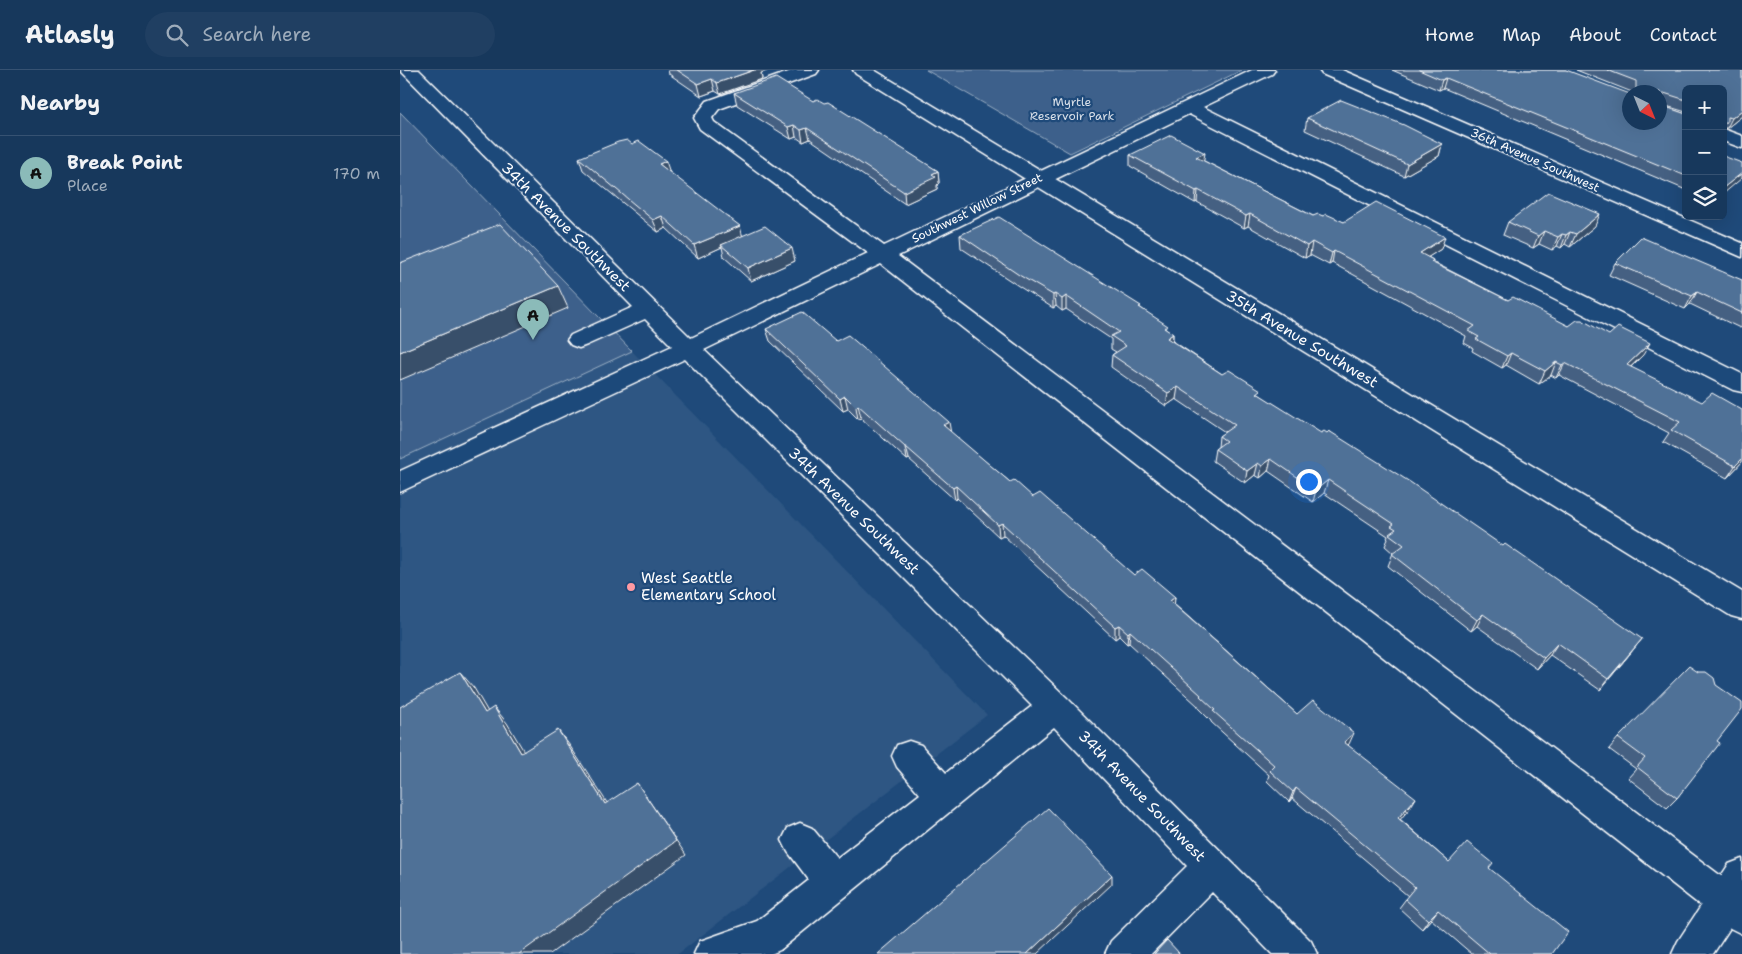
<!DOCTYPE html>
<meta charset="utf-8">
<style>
body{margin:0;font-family:"Shantell Sans",sans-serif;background:#203f62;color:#f1f3f6}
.controls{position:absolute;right:15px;top:15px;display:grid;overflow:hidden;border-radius:8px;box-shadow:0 5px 20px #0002}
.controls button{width:45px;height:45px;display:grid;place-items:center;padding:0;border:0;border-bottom:1px solid #365272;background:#17385c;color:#f1f3f6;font:25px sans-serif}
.compass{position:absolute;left:1222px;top:15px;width:45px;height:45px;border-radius:50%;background:#17385c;box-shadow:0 5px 20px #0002;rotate:137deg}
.you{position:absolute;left:908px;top:411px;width:18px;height:18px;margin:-12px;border:4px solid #fff;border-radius:50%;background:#1a73e8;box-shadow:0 0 0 8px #1a73e833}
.badge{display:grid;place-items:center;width:32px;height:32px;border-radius:50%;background:#8bbbb9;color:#111;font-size:16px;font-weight:700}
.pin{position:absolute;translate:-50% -41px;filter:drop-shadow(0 1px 2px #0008)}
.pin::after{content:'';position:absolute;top:26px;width:18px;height:15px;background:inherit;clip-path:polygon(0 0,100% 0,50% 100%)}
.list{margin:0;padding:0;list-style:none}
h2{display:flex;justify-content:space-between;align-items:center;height:65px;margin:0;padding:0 20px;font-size:21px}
h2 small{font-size:16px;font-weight:400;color:#9eacbb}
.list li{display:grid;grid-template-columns:32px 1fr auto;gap:15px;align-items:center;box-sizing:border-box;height:75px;padding:0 20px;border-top:1px solid #365272}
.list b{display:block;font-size:19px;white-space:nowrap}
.list p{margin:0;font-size:16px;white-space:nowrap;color:#9eacbb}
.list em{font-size:16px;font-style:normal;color:#9eacbb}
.icon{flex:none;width:28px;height:28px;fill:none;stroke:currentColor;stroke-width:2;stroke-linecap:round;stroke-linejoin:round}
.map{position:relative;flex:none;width:1342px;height:884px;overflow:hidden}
header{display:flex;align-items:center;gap:30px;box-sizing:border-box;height:70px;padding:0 25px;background:#17385c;border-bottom:1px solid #365272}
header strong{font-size:24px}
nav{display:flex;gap:28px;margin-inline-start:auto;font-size:18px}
.search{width:350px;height:45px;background:#203f62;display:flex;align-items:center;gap:12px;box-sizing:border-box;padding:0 18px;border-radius:28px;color:#9eacbb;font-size:19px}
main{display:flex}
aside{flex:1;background:#17385c}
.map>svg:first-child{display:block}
</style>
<header>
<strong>Atlasly</strong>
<div class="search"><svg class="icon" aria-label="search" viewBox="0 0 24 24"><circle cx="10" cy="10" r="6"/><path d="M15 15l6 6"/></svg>Search here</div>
<nav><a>Home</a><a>Map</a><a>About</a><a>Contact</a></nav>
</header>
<main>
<aside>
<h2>Nearby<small></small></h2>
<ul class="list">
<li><span class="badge">A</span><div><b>Break Point</b><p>Place</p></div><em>170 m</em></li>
</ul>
</aside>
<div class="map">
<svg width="1342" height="884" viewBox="0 0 1342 884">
<rect width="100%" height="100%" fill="#1f4a7a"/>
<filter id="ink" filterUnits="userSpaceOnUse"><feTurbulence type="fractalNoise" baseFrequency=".02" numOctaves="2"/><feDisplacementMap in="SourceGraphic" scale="10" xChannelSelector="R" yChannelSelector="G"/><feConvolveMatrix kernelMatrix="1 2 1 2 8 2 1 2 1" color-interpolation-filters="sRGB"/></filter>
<g filter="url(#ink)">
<path fill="#2e5683" d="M232,281L587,645L278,884H0V389Z"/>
<g fill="#3c618b" stroke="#9eb0c5">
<path d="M526,0H842L670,83Z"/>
<path d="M0,42L232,281L0,389Z"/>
</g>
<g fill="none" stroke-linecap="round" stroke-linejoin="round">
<g stroke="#fff" stroke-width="3">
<g id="minor">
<path d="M0,0H19L291,268L468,183L300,59L294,48L307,31L394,0H419L416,4L319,39L312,48L314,52L484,176L852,0H875L872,4L803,37L1342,304V322L1333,320L789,44L498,186L1321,806L1329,794L1342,789V864L1330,858L1313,884H1272L1278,871L1301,836L481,194L304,280L666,627L911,871L917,884H872L812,822L751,884H705L711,871L787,796L654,657L380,880L371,884H294L300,871L357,851L409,810L388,782L382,770L388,758L400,753L412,758L437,788L520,724L497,697L492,686L497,675L509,671L521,675L546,703L632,636L285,289L0,422V401L272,276L245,249L187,275L179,278L171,275L167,270L171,265L233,237Z"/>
<path d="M919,0H942L1342,173V187L922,4Z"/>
<path d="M1323,59L1342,66V78L1323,71Z"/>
</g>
</g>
<g stroke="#fff" stroke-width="3">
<path id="major" d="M453,0H474L1342,522V549L1331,546L456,4Z"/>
</g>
<use href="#minor" fill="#1f4a7a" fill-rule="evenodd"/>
<use href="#major" fill="#1f4a7a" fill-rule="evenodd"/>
</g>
<g fill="#456182" stroke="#fff">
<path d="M268,0H369L361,3L362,9L320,24L315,21L301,26L269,4Z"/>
<path d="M992,0H1166L1230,52L1260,22H1232L1176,0H1342V46L1327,58H1324L1323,59V19H1286V42L1263,35V36L1286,44V120L1043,18L1039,20Z"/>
<path d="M334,23L413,31L538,101L539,113L537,115V119L505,134L410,69L403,72L396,67L391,69L337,35Z"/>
<path d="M907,48L1042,74L1039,86L1004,106L905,60Z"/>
<path d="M730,85L804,91L913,146H923L944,152L1041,179L1028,187L1033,190V192L1108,230L1169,256L1243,285L1231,297L1342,392L1327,408L1263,372L1269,363L1159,305L1156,308L1151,305L1139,314L1106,295L1102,298L1072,281L1073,278L1064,273L1066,266L932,193L929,195L910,185L905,188L848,156L844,158L797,132L795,133L730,96Z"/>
<path d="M179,88L270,103L342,165L395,191L351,211L324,187L322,177L298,188L266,158L258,162L183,100Z"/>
<path d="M1108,152L1195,156L1170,177L1165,174L1161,178L1157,176L1152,180L1139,174L1133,178L1103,165Z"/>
<path d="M560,165L741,238L768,261L773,264V271L822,304L860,325L1233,580L1200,620L1150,585L1137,599L1077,556L1071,561L988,496L993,483L985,476L988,469L987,468L988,466L924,423L913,432L868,401L860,408L855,405L845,413L813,391L815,379L818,377L819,366L825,362L776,329L766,336L711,297L712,285L716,282L711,279V269L666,239L662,241L656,236L653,238L620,217L561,178Z"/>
<path d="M1215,193L1342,210V257L1340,258L1290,234L1285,239L1209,205Z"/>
<path d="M366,259L436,271L550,362L610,412L633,427L734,505L775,527L774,534L897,644L949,674L948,675L1010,738L1000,749L1049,792L1089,798L1152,884H1072L1031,849L1022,859L999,838L1008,826L892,728L889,732L867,711L869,705L811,652V651L798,638V636L729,573L727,574L719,566L715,569L603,465L599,467L557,428L555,430L509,389L507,390L461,348L458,349L448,339L443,341L370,271Z"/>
<path d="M1218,668L1317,671L1277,728L1267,738L1228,708L1236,699L1209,679Z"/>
</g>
<g fill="#384f6a" stroke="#fff">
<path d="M354,0H369L361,3L362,9L320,24L317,13Z"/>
<path d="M1046,8L1043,18L1039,20L1042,10Z"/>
<path d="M312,9L315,21L301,26L298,14Z"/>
<path d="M1342,40V46L1327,58L1332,48Z"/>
<path d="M394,55L396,67L391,69L388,57Z"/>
<path d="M407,58L410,69L403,72L401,60Z"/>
<path d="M1042,74L1039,86L1004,106L1007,94Z"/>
<path d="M805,83L803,94L796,87Z"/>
<path d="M266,91L270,103L259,94Z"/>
<path d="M538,101L539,113L537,115V119L505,134L504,122L532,104Z"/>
<path d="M1342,103V108L1323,124V118Z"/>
<path d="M798,120L797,132L795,133L796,121Z"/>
<path d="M850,144L848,156L844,158L846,146Z"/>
<path d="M1200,144L1195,156L1170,177L1176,164Z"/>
<path d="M262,146L266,158L258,162L253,150Z"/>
<path d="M340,156L343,168L321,175L322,177L298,188L294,175Z"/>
<path d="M1144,161L1139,174L1133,178L1138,166Z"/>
<path d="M1170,162L1165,174L1161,178L1166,165Z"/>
<path d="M1162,164L1157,176L1152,180L1158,167Z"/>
<path d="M1045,167L1041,179L1016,195L1020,183Z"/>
<path d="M912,172L910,185L905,188L907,176Z"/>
<path d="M392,178L395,191L351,211L348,198Z"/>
<path d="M934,181L932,193L929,195L932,183Z"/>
<path d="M158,216L168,238L0,310V282Z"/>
<path d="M1297,222L1290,234L1285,239L1292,226Z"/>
<path d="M655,224L656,236L653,238V225Z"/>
<path d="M666,226V239L662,241V229Z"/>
<path d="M773,264L772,277L767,268Z"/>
<path d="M1250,273L1243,285L1220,307L1227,295Z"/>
<path d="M1111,283L1106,295L1102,298L1107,286Z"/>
<path d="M1156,292L1151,305L1139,314L1145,301Z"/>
<path d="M1165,293L1159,305L1156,308L1162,295Z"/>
<path d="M778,317L776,329L766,336L768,323Z"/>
<path d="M445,326L448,339L443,341L440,329Z"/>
<path d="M458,335L461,348L458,349L456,337Z"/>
<path d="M549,352L551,364L543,355Z"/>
<path d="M505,377H506L509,389L507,390Z"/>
<path d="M871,389L868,401L860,408L862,396Z"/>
<path d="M1342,389V392L1327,408L1335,396Z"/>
<path d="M858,393L855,405L845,413L847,401Z"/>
<path d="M928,410L924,423L913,432L916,420Z"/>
<path d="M556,416L557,428L555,430L553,418Z"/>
<path d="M602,453L603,465L599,467L598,455Z"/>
<path d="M775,527L774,539L770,531Z"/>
<path d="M1083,544L1077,556L1071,561L1077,550Z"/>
<path d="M719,555V566L715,569V557Z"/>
<path d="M730,561L729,573L727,574L728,563Z"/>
<path d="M1242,569L1233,580L1200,620L1208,609Z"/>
<path d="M1158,573L1150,585L1137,599L1144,588Z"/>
<path d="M60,602L74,618L98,659L85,643Z"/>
<path d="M94,637L107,653L134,698L121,683Z"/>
<path d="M158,660L170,676L217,748L205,734Z"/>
<path d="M954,663L949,674L940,683L944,672Z"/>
<path d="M237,713L286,785L150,884H119Z"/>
<path d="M896,718L892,728L889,732L893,722Z"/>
<path d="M1016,728L1010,738L993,758L998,748Z"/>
<path d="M712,805V814L637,884H627Z"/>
<path d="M1038,840L1031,849L1022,859L1028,850Z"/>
</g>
<g fill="#507197" stroke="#fff">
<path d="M277,0H354L317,13L312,9L298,14Z"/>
<path d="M1019,0H1166L1230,24V52H1260V22H1236V11L1207,0H1342V40L1332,48L1327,47V52L1323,55V19H1286V30L1264,23L1263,36L1286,44V106L1046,8L1042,10Z"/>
<path d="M376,8L413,31L417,29L424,33L428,32L538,101L532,104L536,107L504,122L407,58L401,60L394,55L388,57L334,23Z"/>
<path d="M941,30L1004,55L1042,74L1007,94L907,48Z"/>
<path d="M771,65L805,83L796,87L913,146L918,144L923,146L926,144L944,152L976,132L1045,167L1020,183L1033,190L1031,192L1108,230L1113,227L1169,256L1177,250H1182L1209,265L1218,257L1250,273L1227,295L1302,332L1312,323L1342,340V389L1335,396L1271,360L1280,352L1165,293L1162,295L1156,292L1145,301L1111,283L1107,286L1076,269L1079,267L1068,261L1075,256L934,181L932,183L912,172L907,176L850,144L846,146L798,120L796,121L730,85Z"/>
<path d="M227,70L232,74L239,71L266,91L259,94L340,156L294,175L262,146L253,150L179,88L218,72Z"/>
<path d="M1323,86L1342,93V103L1323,118Z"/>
<path d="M1148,122L1200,144L1176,164L1170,162L1166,165L1162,164L1158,167L1144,161L1138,166L1108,152Z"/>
<path d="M599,147L741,236L739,237L768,256L764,258L773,264L767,268L822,304L829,300L861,320L857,323L921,363L924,361L927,363L929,361L1010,412L1103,476L1105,474L1242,569L1208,609L1158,573L1144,588L1083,544L1077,550L992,484L1004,475L989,464L996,459L991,456L994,454L928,410L916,420L871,389L862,396L858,393L847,401L815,379L826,371L819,366L835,355L778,317L768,323L712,285L726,276L711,266L719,262L666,226L662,229L655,224L653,225L619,205L560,165Z"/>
<path d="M100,154L158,216L0,282V193Z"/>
<path d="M365,156L392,178L348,198L321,175Z"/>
<path d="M1241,167L1342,210V243L1297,222L1292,226L1215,193Z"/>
<path d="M402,242L436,271L448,265L549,352L543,355L610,412L614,410L633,427L640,423L734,505L742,499L775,527L770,531L897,644L913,630L954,663L944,672L1016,728L998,748L1049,792L1067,772L1093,793L1089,798L1168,862L1152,884H1090L1038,840L1028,850L1005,829L1015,817L896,718L893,722L870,701L875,696L813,641L815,640L800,626L801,625L730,561L728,563L719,555L715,557L602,453L598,455L556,416L553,418L506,377H505L458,335L456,337L445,326L440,329L366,259Z"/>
<path d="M1289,596L1298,602H1306L1314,608L1316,615L1342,633V639L1317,671L1320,673L1277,728L1237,697L1245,688L1218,668Z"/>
<path d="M60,602L85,643L94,637L121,683L158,660L205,734L237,713L276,771L119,884H0V637Z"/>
<path d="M648,738L712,805L627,884H478Z"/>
<path d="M767,870L780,884H754Z"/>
</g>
</g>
<circle fill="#ff9aa2" stroke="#1f4a7a" stroke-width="2" cx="231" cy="517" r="5"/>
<g text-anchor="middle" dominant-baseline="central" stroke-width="4.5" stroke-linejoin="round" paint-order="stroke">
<g font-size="12" fill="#d8dfe8" stroke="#1f4a7a">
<text x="672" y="32">Myrtle<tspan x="672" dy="14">Reservoir Park</tspan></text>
</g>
<g font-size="12" fill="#fff" stroke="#1f4a7a">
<text transform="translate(1135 90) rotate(24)">36th Avenue Southwest</text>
<text transform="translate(577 138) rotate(-26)">Southwest Willow Street</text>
</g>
<g font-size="15" fill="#fff" stroke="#1f4a7a">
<text transform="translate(166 157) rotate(45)">34th Avenue Southwest</text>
<text transform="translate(902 269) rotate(31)">35th Avenue Southwest</text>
<text transform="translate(454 441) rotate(44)">34th Avenue Southwest</text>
<text transform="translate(742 726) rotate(46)">34th Avenue Southwest</text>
</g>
<g font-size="15" fill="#fff" stroke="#1f4a7a" text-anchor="start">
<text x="241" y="508">West Seattle<tspan x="241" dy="17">Elementary School</tspan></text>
</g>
</g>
</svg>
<div class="controls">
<button>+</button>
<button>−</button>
<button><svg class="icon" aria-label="layers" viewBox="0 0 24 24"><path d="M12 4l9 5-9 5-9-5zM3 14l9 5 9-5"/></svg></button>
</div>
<svg class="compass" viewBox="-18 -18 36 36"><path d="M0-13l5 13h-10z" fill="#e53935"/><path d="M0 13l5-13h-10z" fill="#9eacbb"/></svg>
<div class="you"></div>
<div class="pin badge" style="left:133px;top:270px">A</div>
</div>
</main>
